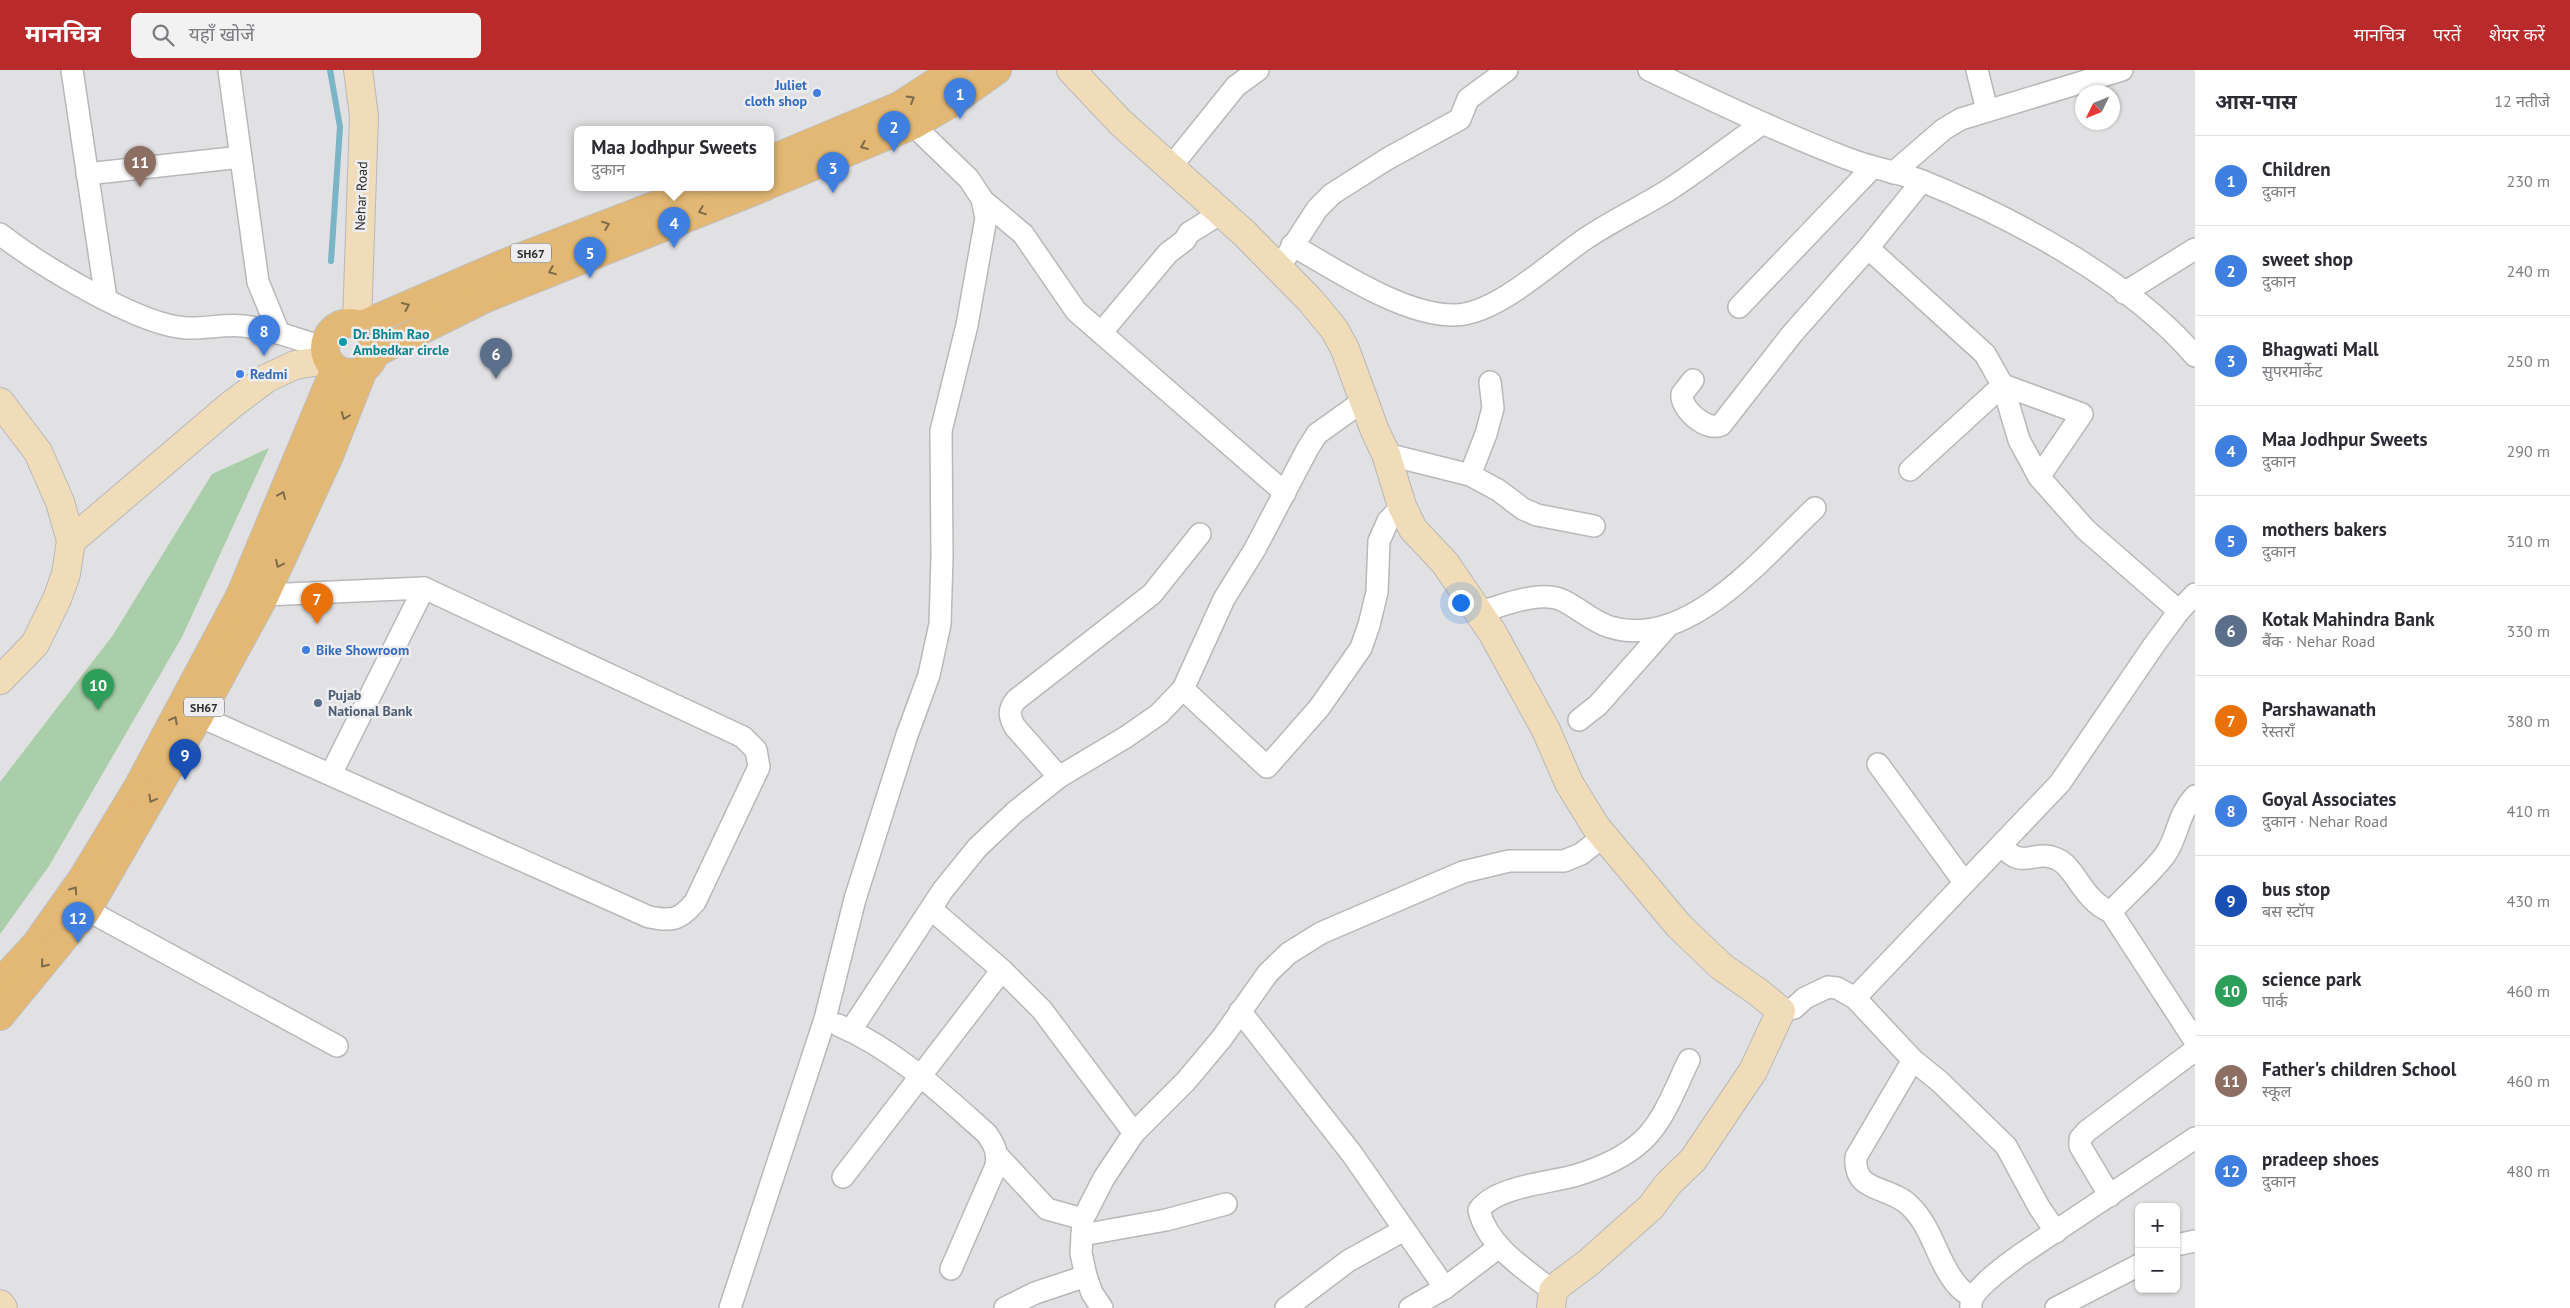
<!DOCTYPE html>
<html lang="hi">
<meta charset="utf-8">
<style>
body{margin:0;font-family:"PT Sans","Noto Sans Devanagari",sans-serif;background:#f2f2f3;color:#2b2b33}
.controls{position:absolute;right:15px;bottom:15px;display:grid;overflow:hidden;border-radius:8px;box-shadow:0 1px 4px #0004}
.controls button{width:45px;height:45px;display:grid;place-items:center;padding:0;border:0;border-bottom:1px solid #e1e1e2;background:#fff;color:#2b2b33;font:25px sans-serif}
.compass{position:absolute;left:2075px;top:15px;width:45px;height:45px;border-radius:50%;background:#fff;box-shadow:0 1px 4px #0004;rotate:227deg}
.you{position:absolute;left:1460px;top:532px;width:18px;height:18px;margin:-12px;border:4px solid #fff;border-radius:50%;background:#1a73e8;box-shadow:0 0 0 8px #1a73e833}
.badge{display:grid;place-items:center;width:32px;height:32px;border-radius:50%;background:#b92a2b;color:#fff;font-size:16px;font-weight:700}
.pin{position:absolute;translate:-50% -41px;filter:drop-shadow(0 1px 2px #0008)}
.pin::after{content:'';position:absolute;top:26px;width:18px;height:15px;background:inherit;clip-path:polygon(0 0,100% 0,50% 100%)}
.popup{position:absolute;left:574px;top:56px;width:200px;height:65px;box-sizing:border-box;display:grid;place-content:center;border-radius:8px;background:#fff;filter:drop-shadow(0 1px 4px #0005);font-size:16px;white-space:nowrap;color:#7c7c81}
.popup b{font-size:19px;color:#2b2b33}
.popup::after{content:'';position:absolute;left:50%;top:100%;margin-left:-10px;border:10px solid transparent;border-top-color:#fff}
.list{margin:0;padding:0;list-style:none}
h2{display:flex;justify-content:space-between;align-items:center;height:65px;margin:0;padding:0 20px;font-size:21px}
h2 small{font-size:16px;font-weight:400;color:#7c7c81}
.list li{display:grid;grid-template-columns:32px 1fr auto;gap:15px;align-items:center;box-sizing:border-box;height:90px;padding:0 20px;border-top:1px solid #e1e1e2}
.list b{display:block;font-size:19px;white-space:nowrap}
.list p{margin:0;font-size:16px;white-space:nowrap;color:#7c7c81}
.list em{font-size:16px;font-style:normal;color:#7c7c81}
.icon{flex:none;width:28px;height:28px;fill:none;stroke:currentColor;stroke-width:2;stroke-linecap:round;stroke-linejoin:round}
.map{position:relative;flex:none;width:2195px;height:1238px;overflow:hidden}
header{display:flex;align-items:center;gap:30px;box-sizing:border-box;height:70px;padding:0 25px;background:#b92a2b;color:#fff}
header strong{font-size:24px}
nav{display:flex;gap:28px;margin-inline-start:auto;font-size:18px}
.search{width:350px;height:45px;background:#f2f2f3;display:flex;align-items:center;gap:12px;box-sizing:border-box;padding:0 18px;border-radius:8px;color:#7c7c81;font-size:19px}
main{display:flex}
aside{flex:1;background:#fff}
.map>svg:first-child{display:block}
</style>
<header>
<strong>मानचित्र</strong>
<div class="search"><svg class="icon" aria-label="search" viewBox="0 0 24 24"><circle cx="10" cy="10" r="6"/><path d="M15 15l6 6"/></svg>यहाँ खोजें</div>
<nav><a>मानचित्र</a><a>परतें</a><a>शेयर करें</a></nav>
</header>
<main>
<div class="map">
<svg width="2195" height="1238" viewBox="0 0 2195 1238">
<rect width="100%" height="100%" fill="#e1e1e3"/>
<path fill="#a9cea9" d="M269,378L182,567L49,796L0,864V712L113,565L212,404Z"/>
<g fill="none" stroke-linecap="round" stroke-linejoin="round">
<path stroke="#79b4c7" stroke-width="6" d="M330,0L340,57L331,191"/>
<g stroke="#b8b8ba" stroke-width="24">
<g id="street">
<path d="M72,0L106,229"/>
<path d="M229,0L258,212L279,263"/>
<path d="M1649,0C1714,31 1779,62 1846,88C1871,98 1898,102 1922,111C2014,148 2131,211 2195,286"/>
<path d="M1977,0L1987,40"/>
<path d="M1170,98L1236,16L1258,0"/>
<path d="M1893,103L1944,59L1961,49L2122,0"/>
<path d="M87,104L241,87"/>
<path d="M986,141V133L1023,164L1076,241L1285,423"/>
<path d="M0,164C40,195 138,255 186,258C205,259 224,254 243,256C271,259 298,269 324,278"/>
<path d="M1292,175C1336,200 1404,246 1455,245C1498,244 1553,190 1588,167C1614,150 1641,137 1667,121C1700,100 1731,75 1763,53"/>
<path d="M1868,178L1985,284L2003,316L2019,370L2039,407L2086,460L2179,541"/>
<path d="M1286,187L1317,139L1332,124L1387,89L1460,49L1468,29L1507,0"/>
<path d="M2124,223L2195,179"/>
<path d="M1739,237L1873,97"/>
<path d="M1101,263L1168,183L1185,170L1189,163L1221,143"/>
<path d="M1693,310L1682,324C1680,339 1707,362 1721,355L1792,264L1868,178L1922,111"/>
<path d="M1386,384L1470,405L1498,420L1523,439L1537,445L1594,456"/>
<path d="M1910,400L2003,315L2082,344L2039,407"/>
<path d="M1470,405L1486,364L1493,338L1490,312"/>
<path d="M1479,542C1503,536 1540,519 1564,531C1580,539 1593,552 1610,557C1688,581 1764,486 1815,438"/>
<path d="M1183,619L1267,697L1319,638L1361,578L1369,555L1377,522L1379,471L1388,451L1402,436"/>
<path d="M199,646L649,847C672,851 679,851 695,832L759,697L756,680L743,667L424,518L265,525"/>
<path d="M1579,650L1598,635L1668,556"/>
<path d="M1878,694L1964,812"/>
<path d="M331,704L424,518"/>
<path d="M1059,707L1015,657C1009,646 1008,640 1016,630L1152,524L1200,464"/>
<path d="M2002,775C2022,802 2034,778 2057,789C2076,797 2081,829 2111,842L2195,971"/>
<path d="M931,839L1002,900L1042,940L1134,1063"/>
<path d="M87,840L337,976"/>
<path d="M2111,842C2128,823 2150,805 2165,785C2179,765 2176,747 2195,726"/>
<path d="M1855,928L2060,713L2154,575L2179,541L2195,524"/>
<path d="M1240,941L1352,1084L1445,1218"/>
<path d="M1781,941L1794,938L1805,928L1828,917L1837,918L1855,928L1913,990L1939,1011L2006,1076L2039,1137L2056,1162"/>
<path d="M838,955C896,980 941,1023 987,1064C995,1076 998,1082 996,1096L951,1199"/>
<path d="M851,960L943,820L977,778L1015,742L1059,707L1126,667L1159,644L1183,619L1224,529L1255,479L1308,378L1317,364L1363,331"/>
<path d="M1913,990L1856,1087C1853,1124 1890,1115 1910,1136C1933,1158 1937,1192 1957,1215C1961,1220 1967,1224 1972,1227"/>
<path d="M997,1085L1047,1139L1083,1149"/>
<path d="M843,1107L1002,900"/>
<path d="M2110,1126L2080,1076V1069L2087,1061L2195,980"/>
<path d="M1082,1165L1166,1150L1226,1134"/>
<path d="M2176,1175L2195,1171"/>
<path d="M1553,1221C1526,1200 1487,1176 1479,1140C1496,1116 1550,1113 1577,1105C1600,1098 1623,1088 1641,1072C1664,1052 1676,1016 1689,990"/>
<path d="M730,1238L825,949L855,829L907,665L929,605L940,554L942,487L941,361L967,255L986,148L982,129L969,109L913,55"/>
<path d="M1005,1238L1035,1223L1086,1206"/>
<path d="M1102,1238L1092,1223L1086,1206L1081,1183L1083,1149L1104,1108L1134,1063L1186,1011L1222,968L1268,903L1289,883L1321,863L1463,802L1509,791H1564L1581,784L1604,766"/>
<path d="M1286,1238L1348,1191L1404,1160"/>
<path d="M1410,1238L1445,1218L1499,1177"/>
<path d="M1971,1238C1968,1221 2007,1195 2020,1185L2195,1068"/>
<path d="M2056,1238L2139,1195"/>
</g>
</g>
<g stroke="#b8b8ba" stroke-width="30">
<g id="secondary">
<path d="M1071,0L1121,53L1244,163L1310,230L1334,259L1345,279L1375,361L1386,384L1402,436L1413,459L1445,493L1492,562L1546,660L1569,713L1596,757L1679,856L1722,897L1758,922L1781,941L1753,1001L1693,1090L1669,1113L1651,1137L1588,1193L1561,1213L1553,1221L1551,1238"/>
<path d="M357,253L364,46L358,0"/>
<path d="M0,332L38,382L60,432L71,471L66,504L57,529L35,574L0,610"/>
<path d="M71,471L231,335L267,308L295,295L327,290"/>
<path d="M0,1234L3,1238"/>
</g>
</g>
<g stroke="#bfc0c0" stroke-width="30">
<g id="primary">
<path d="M770,90L899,36L955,0"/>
<path d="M770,114L913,55L948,35L997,0"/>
<circle cx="350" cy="278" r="25"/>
<path d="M362,255L503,194L703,117"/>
<path d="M375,283L486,228L764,117"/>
<path d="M0,913L36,874L82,809L138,717L240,526L335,299"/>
<path d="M0,946L87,840L199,646L265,525L329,386L363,300"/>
</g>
</g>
<use href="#street" stroke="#fff" stroke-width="21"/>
<use href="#secondary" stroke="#f1dcb9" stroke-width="28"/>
<use href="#primary" stroke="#e3b874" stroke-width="28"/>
</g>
<defs><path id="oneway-chevron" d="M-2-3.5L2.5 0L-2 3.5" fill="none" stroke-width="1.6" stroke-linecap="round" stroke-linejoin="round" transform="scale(1.25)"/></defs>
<g stroke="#7e6b4c">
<use href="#oneway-chevron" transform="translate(911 29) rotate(-31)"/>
<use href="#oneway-chevron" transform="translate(864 76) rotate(157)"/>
<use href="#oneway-chevron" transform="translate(702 141) rotate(159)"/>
<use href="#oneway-chevron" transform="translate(606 155) rotate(-21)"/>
<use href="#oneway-chevron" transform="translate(552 201) rotate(158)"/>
<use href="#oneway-chevron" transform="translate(406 236) rotate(-24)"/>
<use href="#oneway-chevron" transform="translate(345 346) rotate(111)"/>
<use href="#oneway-chevron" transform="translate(282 425) rotate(-67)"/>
<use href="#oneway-chevron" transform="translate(279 494) rotate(115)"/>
<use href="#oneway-chevron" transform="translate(174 650) rotate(-62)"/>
<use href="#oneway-chevron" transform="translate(152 729) rotate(119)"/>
<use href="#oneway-chevron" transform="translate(74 820) rotate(-55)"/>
<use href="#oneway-chevron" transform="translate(44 894) rotate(129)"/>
</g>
<g fill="#3f7fe0" stroke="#eeeef0" stroke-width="2">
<circle cx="817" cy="23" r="5"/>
<circle cx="240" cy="304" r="5"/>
<circle cx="306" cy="580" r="5"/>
</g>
<circle fill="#0f9aa8" stroke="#eeeef0" stroke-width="2" cx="343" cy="272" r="5"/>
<circle fill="#5c6f8a" stroke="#eeeef0" stroke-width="2" cx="318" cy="633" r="5"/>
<g text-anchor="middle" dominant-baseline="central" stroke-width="5" stroke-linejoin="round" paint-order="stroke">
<g fill="#eeeef0" stroke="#666667" stroke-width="1">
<rect x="511" y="173.5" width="40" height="19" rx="4"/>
<rect x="184" y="627.5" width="40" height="19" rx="4"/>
</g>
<g font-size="12" font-weight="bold" fill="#2b2c2c">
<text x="531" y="183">SH67</text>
<text x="204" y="637">SH67</text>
</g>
<g font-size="14" font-weight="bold" fill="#366cbe" stroke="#eeeef0" text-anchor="start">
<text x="807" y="15" text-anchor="end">Juliet<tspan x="807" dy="16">cloth shop</tspan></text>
<text x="250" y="304">Redmi</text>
<text x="316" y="580">Bike Showroom</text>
</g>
<g font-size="14" fill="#2b2c2c" stroke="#eeeef0">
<text transform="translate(361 126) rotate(-88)">Nehar Road</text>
</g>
<g font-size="14" font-weight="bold" fill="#0d838f" stroke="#eeeef0" text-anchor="start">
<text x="353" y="264">Dr. Bhim Rao<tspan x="353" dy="16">Ambedkar circle</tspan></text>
</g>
<g font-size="14" font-weight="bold" fill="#4e5e75" stroke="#eeeef0" text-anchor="start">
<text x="328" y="625">Pujab<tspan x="328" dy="16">National Bank</tspan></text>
</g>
</g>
</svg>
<div class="controls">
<button>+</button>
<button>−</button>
</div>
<svg class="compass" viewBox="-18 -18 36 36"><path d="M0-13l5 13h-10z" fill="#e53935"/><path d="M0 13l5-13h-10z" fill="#7c7c81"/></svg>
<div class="you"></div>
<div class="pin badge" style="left:960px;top:49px;background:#3f7fe0">1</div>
<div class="pin badge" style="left:894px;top:82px;background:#3f7fe0">2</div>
<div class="pin badge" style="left:833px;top:123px;background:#3f7fe0">3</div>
<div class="pin badge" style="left:674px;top:178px;background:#3f7fe0">4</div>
<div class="popup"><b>Maa Jodhpur Sweets</b>दुकान</div>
<div class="pin badge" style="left:590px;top:208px;background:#3f7fe0">5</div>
<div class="pin badge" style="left:496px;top:309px;background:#5c6f8a">6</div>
<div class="pin badge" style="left:317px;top:554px;background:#e8710a">7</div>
<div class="pin badge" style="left:264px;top:286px;background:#3f7fe0">8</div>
<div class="pin badge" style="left:185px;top:710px;background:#1a4fb4">9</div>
<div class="pin badge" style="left:98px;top:640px;background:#2e9e5b">10</div>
<div class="pin badge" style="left:140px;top:117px;background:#8d6e63">11</div>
<div class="pin badge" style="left:78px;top:873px;background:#3f7fe0">12</div>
</div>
<aside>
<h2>आस-पास<small>12 नतीजे</small></h2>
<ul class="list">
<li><span class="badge" style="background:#3f7fe0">1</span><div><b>Children</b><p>दुकान</p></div><em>230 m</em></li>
<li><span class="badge" style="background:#3f7fe0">2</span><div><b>sweet shop</b><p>दुकान</p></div><em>240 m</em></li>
<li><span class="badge" style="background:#3f7fe0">3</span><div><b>Bhagwati Mall</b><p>सुपरमार्केट</p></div><em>250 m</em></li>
<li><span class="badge" style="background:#3f7fe0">4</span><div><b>Maa Jodhpur Sweets</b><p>दुकान</p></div><em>290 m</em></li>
<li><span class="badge" style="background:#3f7fe0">5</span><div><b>mothers bakers</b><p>दुकान</p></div><em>310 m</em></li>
<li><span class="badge" style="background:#5c6f8a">6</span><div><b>Kotak Mahindra Bank</b><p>बैंक · Nehar Road</p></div><em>330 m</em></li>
<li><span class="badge" style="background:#e8710a">7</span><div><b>Parshawanath</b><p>रेस्तराँ</p></div><em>380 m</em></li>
<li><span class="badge" style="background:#3f7fe0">8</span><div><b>Goyal Associates</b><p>दुकान · Nehar Road</p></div><em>410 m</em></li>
<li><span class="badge" style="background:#1a4fb4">9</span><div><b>bus stop</b><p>बस स्टॉप</p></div><em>430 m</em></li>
<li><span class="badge" style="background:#2e9e5b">10</span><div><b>science park</b><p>पार्क</p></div><em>460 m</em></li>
<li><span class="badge" style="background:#8d6e63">11</span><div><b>Father's children School</b><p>स्कूल</p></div><em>460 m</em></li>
<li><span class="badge" style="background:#3f7fe0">12</span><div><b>pradeep shoes</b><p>दुकान</p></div><em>480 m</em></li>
</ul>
</aside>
</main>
